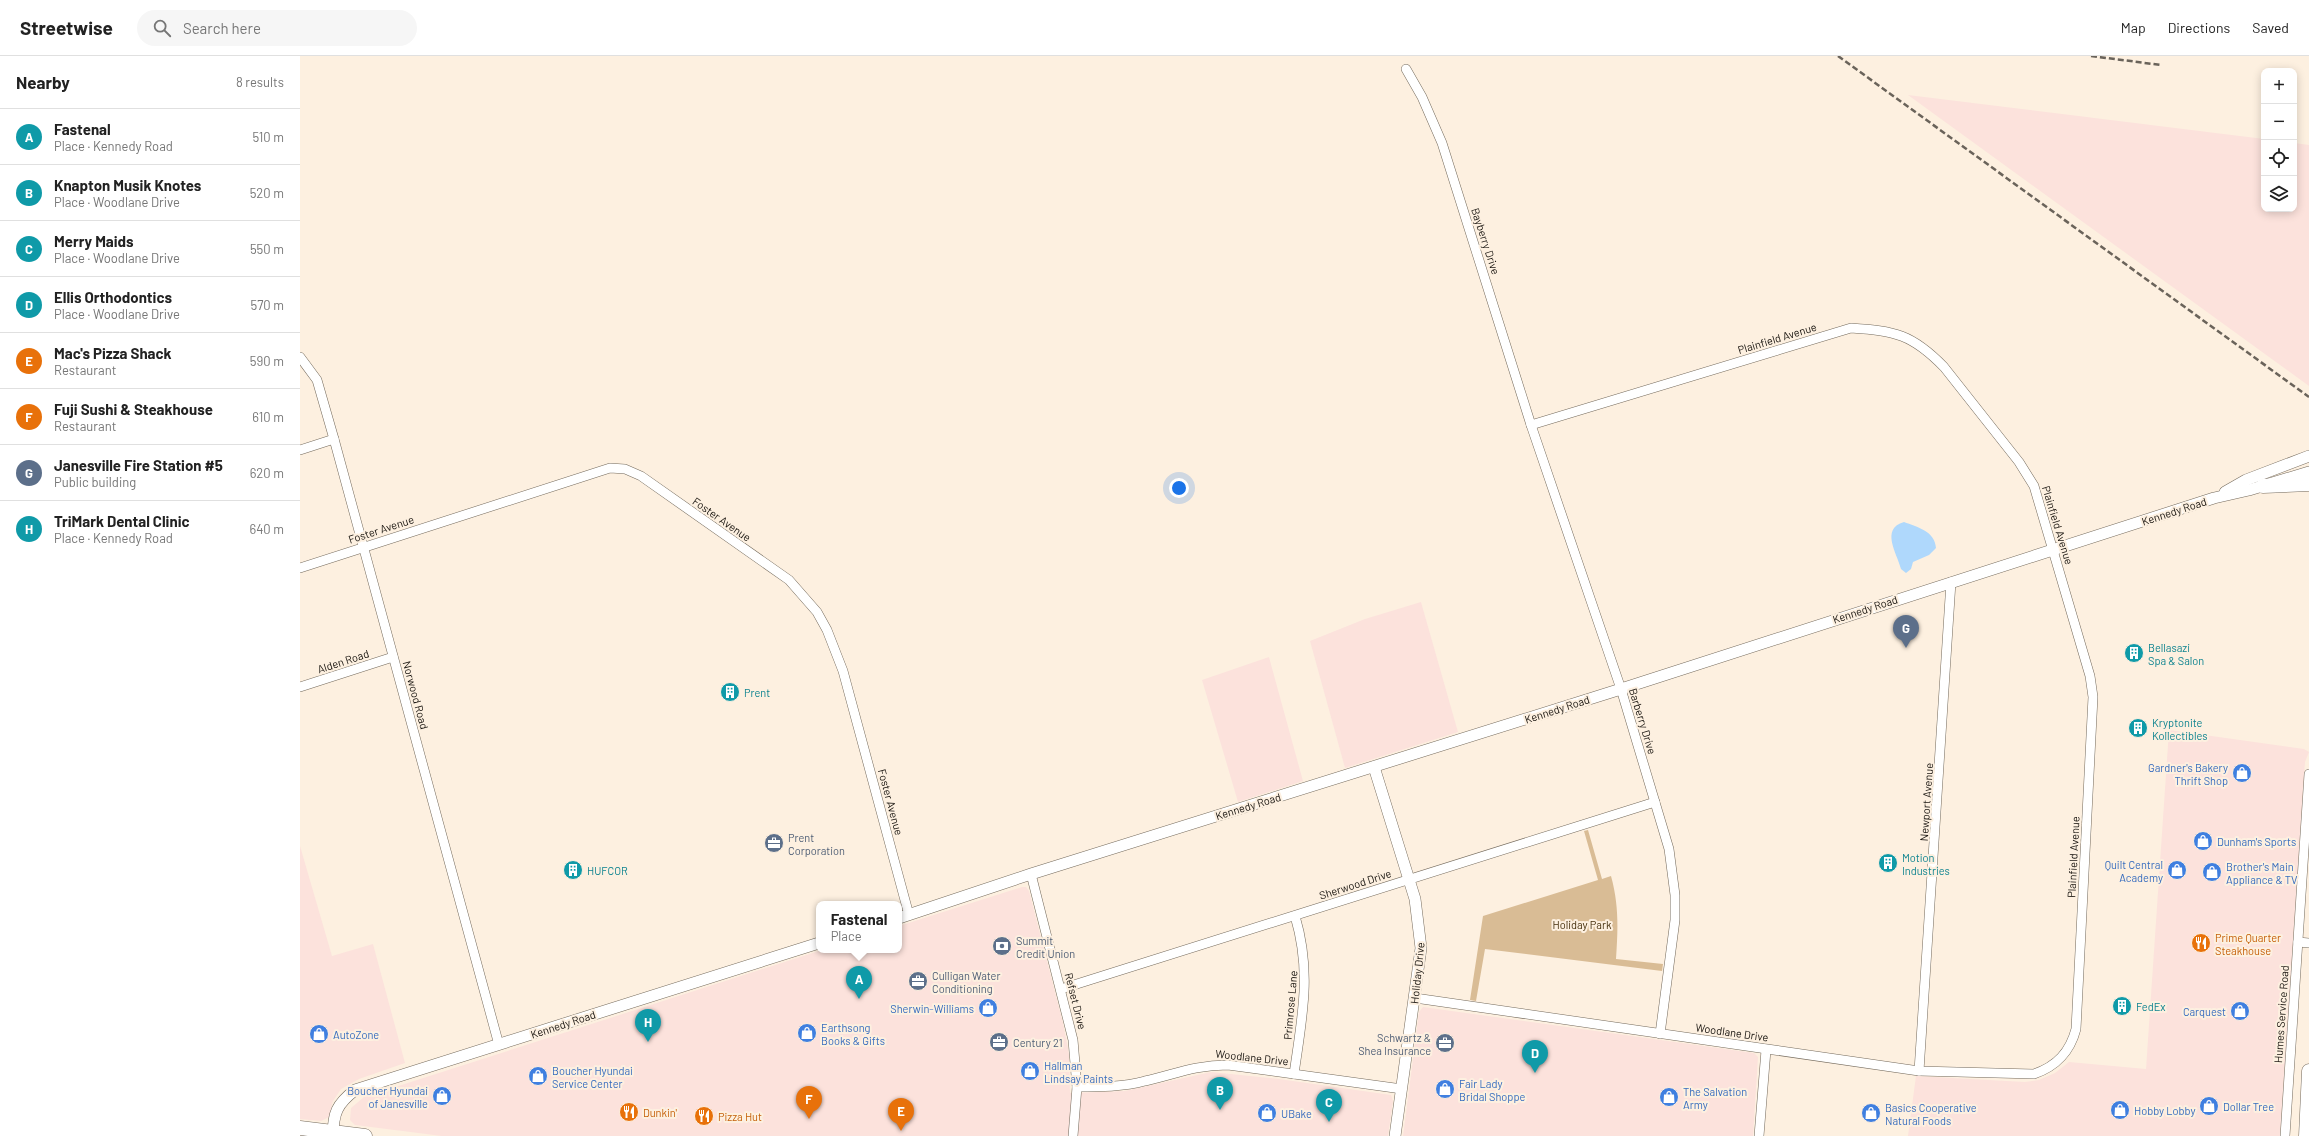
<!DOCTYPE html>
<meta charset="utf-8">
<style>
body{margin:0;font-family:Barlow,sans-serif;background:#f6f6f6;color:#222}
.controls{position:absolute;right:12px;top:12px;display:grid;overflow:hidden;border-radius:8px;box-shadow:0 2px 10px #0003}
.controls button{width:36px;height:36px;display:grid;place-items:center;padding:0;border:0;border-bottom:1px solid #e0e0e0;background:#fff;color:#222;font:20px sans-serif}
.you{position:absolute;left:879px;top:432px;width:14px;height:14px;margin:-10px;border:3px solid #fff;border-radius:50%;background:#1a73e8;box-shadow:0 0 0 6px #1a73e833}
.badge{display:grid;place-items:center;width:26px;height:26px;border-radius:50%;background:#111827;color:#fff;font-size:13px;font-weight:700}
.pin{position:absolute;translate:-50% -33px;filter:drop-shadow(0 1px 2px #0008)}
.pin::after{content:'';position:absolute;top:21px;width:14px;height:12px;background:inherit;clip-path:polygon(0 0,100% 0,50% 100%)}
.popup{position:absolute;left:516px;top:845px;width:86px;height:52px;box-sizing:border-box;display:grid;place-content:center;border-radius:8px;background:#fff;filter:drop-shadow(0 1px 3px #0005);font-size:13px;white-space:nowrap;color:#767676}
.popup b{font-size:15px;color:#222}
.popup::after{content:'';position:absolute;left:50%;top:100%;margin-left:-8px;border:8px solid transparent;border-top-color:#fff}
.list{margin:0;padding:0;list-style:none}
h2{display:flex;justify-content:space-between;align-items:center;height:52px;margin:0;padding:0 16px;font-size:17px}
h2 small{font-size:13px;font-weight:400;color:#767676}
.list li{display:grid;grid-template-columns:26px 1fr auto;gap:12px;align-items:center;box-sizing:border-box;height:56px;padding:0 16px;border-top:1px solid #e0e0e0}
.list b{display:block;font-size:15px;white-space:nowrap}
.list p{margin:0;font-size:13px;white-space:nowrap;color:#767676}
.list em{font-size:13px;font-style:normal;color:#767676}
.icon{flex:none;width:22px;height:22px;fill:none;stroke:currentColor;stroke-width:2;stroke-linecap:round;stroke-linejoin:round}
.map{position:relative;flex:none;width:2009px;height:1080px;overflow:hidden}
header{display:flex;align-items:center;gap:24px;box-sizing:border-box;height:56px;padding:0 20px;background:#fff;border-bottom:1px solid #e0e0e0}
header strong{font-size:19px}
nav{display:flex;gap:22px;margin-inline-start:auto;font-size:14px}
.search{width:280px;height:36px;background:#f6f6f6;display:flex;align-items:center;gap:10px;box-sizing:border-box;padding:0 14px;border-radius:22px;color:#767676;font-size:15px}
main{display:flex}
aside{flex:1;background:#fff}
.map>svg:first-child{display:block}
</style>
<header>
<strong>Streetwise</strong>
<div class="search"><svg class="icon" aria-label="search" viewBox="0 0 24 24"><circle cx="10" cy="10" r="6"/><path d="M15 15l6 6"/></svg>Search here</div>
<nav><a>Map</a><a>Directions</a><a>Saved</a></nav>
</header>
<main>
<aside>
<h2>Nearby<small>8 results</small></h2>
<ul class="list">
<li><span class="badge" style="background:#0f9aa8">A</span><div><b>Fastenal</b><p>Place · Kennedy Road</p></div><em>510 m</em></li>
<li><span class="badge" style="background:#0f9aa8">B</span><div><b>Knapton Musik Knotes</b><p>Place · Woodlane Drive</p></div><em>520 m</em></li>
<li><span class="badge" style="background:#0f9aa8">C</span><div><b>Merry Maids</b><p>Place · Woodlane Drive</p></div><em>550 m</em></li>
<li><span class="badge" style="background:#0f9aa8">D</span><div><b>Ellis Orthodontics</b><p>Place · Woodlane Drive</p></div><em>570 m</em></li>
<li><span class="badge" style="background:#e8710a">E</span><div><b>Mac's Pizza Shack</b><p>Restaurant</p></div><em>590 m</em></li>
<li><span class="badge" style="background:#e8710a">F</span><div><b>Fuji Sushi &amp; Steakhouse</b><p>Restaurant</p></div><em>610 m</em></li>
<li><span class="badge" style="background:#5c6f8a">G</span><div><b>Janesville Fire Station #5</b><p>Public building</p></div><em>620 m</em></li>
<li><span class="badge" style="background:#0f9aa8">H</span><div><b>TriMark Dental Clinic</b><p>Place · Kennedy Road</p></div><em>640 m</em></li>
</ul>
</aside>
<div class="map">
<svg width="2009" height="1080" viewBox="0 0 2009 1080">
<rect width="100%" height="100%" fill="#fdf0e0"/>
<g fill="#fce2dc">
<path d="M1608,39L1964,83V153H1994V87L2009,89V330Z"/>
<path d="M1121,546L1158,676L1045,712L1010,585L1065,563Z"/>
<path d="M969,601L1003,725L938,746L902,624Z"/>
<path d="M1869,674L2004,693L2009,696L2005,706L1980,1080H1608L1616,1020L1725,1026L1739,1024L1755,1017L1769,1006L1846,1013Z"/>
<path d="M0,790L32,900L73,888L105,1007L59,1023L41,1033L33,1045L29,1061L21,1065L0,1063Z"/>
<path d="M722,831H726L729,835L763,967L769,998L770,1037L825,1035L911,1016L979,1023L1091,1039L1093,1045L1088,1080H142L55,1069L50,1064L51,1052L64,1041L522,894H599V870Z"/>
<path d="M1123,951L1454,997L1458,1001L1453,1080H1103L1119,956Z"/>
</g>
<path fill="#d9bc95" d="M1288,774L1302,823L1311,820C1319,849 1318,873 1316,903L1363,908L1362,915L1185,893L1176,945L1170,944L1183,860L1298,824L1284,775Z"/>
<path fill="#afd8fc" d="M1604,466C1617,471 1635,475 1636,492L1629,499L1613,506L1611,513L1606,517L1601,513C1597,497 1580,473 1604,466Z"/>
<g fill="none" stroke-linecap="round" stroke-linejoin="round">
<g stroke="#746a5c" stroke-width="10">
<g id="minor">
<path d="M1106,13L1122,41L1142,87L1231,369L1321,633L1369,793L1375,839V864L1360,978"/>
<path d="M0,301L17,324L34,383L199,989"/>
<path d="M0,394L34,383"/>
<path d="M0,512L310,412L325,413L341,420L489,524L517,556L527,574L543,615L609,859"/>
<path d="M0,631L93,601"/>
<path d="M731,818L773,984L777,1031L773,1080"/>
<path d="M1998,886L2009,887"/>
<path d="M761,933L1355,746"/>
<path d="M1115,942L1619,1015L1734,1018C1757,1010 1770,996 1776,973L1793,641L1790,620L1734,430L1719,406L1644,311C1612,278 1595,275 1551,272L1231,369"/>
<path d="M1619,1015L1651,526"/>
<path d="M994,1018C1002,961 1012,917 995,860"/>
<path d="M777,1031C800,1031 823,1031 845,1025C876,1018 895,1009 928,1009L1102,1033"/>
<path d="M1459,1080L1466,994"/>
<path d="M1985,1080L2009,718"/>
</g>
</g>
<g stroke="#746a5c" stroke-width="12">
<g id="tertiary">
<path d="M1925,436L1946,424L2009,400"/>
<path d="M1074,711L1115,843L1121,892L1095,1080"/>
<path d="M599,862L731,818L1321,633L1914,442L1949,434L2009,416"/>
<path d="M33,1080C33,1057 37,1048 55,1034L519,887"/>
</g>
</g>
<g stroke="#746a5c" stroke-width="15">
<g id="primary">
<path d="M1963,430L2009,428"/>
<path d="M0,1072L65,1080"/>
<path d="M2006,1080L2009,1015"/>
</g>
</g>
<use href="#minor" stroke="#fff" stroke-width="9"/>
<use href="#tertiary" stroke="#fff" stroke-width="11"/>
<use href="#primary" stroke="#fff" stroke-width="14"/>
<g stroke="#6a635a" stroke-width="2.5" stroke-dasharray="6 3" stroke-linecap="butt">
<path d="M1538,0L2009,341"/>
<path d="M1791,0L1861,9"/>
</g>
</g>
<defs>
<g id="building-disc" transform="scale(1)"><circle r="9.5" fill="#0f9aa8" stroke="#fdf0e0"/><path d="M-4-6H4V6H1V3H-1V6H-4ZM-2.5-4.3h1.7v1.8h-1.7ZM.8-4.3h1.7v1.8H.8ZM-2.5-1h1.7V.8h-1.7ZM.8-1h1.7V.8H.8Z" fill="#fff"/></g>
<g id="shop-disc" transform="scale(1)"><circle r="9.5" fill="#3f7fe0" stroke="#fdf0e0"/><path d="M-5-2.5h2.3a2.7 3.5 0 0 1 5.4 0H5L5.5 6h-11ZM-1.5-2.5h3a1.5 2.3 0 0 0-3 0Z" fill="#fff"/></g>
<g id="office-disc" transform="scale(1)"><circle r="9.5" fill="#5c6f8a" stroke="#fdf0e0"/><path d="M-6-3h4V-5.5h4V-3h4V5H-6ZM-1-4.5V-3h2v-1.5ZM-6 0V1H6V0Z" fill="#fff"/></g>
<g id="restaurant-disc" transform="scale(1)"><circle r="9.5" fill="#e8710a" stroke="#fdf0e0"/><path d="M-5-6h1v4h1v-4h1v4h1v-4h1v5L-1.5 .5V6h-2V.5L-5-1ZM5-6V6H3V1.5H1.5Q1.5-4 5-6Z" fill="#fff"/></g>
<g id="bank-disc" transform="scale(1)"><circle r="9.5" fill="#5c6f8a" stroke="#fdf0e0"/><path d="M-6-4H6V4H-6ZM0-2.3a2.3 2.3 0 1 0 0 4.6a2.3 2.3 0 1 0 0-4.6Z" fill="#fff"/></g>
</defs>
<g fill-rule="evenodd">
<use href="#building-disc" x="1834" y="597"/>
<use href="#building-disc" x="430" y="636"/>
<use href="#building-disc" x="1838" y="672"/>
<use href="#shop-disc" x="1942" y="717"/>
<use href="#shop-disc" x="1903" y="785"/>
<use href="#office-disc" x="474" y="787"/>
<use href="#building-disc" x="1588" y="807"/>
<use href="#building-disc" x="273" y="814"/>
<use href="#shop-disc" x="1877" y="814"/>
<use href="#shop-disc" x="1912" y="816"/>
<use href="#restaurant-disc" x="1901" y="887"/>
<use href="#bank-disc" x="702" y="890"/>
<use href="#office-disc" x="618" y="925"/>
<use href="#building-disc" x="1822" y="950"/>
<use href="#shop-disc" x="688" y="952"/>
<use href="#shop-disc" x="1940" y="955"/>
<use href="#shop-disc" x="507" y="977"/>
<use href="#shop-disc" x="19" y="978"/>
<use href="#office-disc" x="699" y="986"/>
<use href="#office-disc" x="1145" y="987"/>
<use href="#shop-disc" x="730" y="1015"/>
<use href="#shop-disc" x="238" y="1020"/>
<use href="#shop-disc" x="1145" y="1033"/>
<use href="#shop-disc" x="142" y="1040"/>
<use href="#shop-disc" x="1369" y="1041"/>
<use href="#shop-disc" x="1909" y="1050"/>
<use href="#shop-disc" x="1820" y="1054"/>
<use href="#restaurant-disc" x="329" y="1056"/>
<use href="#shop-disc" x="967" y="1057"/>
<use href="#shop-disc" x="1571" y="1057"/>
<use href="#restaurant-disc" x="404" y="1060"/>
</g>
<g text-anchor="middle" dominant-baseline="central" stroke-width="4" stroke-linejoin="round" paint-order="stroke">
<g font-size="11" fill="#17130e" stroke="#fdf0e0">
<text transform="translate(1186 185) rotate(72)">Bayberry Drive</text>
<text transform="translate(1477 282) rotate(-17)">Plainfield Avenue</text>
<text transform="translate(1874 455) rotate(-18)">Kennedy Road</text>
<text transform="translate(422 463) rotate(35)">Foster Avenue</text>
<text transform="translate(1758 469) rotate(73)">Plainfield Avenue</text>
<text transform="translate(81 473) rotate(-18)">Foster Avenue</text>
<text transform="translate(1565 553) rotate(-18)">Kennedy Road</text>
<text transform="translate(43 605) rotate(-18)">Alden Road</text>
<text transform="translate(116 639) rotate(75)">Norwood Road</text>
<text transform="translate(1257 653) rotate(-18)">Kennedy Road</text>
<text transform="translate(1343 665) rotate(73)">Barberry Drive</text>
<text transform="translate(591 746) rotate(75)">Foster Avenue</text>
<text transform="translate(1626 746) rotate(-86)">Newport Avenue</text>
<text transform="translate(948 750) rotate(-17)">Kennedy Road</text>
<text transform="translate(1773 801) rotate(-87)">Plainfield Avenue</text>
<text transform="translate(1055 828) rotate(-18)">Sherwood Drive</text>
<text transform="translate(1117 917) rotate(-84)">Holiday Drive</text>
<text transform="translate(776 945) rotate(76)">Refset Drive</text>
<text transform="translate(990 949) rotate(-85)">Primrose Lane</text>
<text transform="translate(1981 958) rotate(-86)">Humes Service Road</text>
<text transform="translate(263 968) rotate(-18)">Kennedy Road</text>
<text transform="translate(1432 976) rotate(8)">Woodlane Drive</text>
<text transform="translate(952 1001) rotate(6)">Woodlane Drive</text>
</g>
<g font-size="11" fill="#0d838f" stroke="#fdf0e0" text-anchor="start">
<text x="1848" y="591">Bellasazi<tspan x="1848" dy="13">Spa &amp; Salon</tspan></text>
<text x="444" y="636">Prent</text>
<text x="1852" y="666">Kryptonite<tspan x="1852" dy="13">Kollectibles</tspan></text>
<text x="1602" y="801">Motion<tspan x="1602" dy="13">Industries</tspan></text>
<text x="287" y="814">HUFCOR</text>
<text x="1836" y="950">FedEx</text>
</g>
<g font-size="11" fill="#366cbe" stroke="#fdf0e0" text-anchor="start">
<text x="1928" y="711" text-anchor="end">Gardner's Bakery<tspan x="1928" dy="13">Thrift Shop</tspan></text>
<text x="1917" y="785">Dunham's Sports</text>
<text x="1863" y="808" text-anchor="end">Quilt Central<tspan x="1863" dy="13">Academy</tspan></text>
<text x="1926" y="810">Brother's Main<tspan x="1926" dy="13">Appliance &amp; TV</tspan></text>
<text x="674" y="952" text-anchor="end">Sherwin-Williams</text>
<text x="1926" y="955" text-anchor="end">Carquest</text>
<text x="521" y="971">Earthsong<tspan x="521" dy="13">Books &amp; Gifts</tspan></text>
<text x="33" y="978">AutoZone</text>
<text x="744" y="1009">Hallman<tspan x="744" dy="13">Lindsay Paints</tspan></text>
<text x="252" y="1014">Boucher Hyundai<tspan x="252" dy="13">Service Center</tspan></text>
<text x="1159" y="1027">Fair Lady<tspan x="1159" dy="13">Bridal Shoppe</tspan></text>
<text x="128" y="1034" text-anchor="end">Boucher Hyundai<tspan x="128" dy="13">of Janesville</tspan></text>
<text x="1383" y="1035">The Salvation<tspan x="1383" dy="13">Army</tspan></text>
<text x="1923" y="1050">Dollar Tree</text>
<text x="1585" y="1051">Basics Cooperative<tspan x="1585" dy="13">Natural Foods</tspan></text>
<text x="1834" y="1054">Hobby Lobby</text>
<text x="981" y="1057">UBake</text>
</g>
<g font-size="11" fill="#4e5e75" stroke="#fdf0e0" text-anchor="start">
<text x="488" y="781">Prent<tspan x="488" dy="13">Corporation</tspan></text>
<text x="716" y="884">Summit<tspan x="716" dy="13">Credit Union</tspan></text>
<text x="632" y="919">Culligan Water<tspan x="632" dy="13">Conditioning</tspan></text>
<text x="1131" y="981" text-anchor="end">Schwartz &amp;<tspan x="1131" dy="13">Shea Insurance</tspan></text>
<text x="713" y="986">Century 21</text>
</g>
<g font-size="11" fill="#442e0b" stroke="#fdf0e0">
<text x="1282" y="868">Holiday Park</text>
</g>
<g font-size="11" fill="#c56008" stroke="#fdf0e0" text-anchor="start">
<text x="1915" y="881">Prime Quarter<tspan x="1915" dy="13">Steakhouse</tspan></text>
<text x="343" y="1056">Dunkin'</text>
<text x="418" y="1060">Pizza Hut</text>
</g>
</g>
</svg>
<div class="controls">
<button>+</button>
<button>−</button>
<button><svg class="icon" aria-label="locate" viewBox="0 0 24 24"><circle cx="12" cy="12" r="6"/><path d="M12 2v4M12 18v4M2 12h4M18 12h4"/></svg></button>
<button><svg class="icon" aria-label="layers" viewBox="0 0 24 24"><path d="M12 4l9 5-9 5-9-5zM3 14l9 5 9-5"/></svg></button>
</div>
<div class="you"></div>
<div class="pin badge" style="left:559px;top:943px;background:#0f9aa8">A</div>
<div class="popup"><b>Fastenal</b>Place</div>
<div class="pin badge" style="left:920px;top:1054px;background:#0f9aa8">B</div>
<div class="pin badge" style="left:1029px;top:1066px;background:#0f9aa8">C</div>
<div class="pin badge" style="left:1235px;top:1017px;background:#0f9aa8">D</div>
<div class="pin badge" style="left:601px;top:1075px;background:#e8710a">E</div>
<div class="pin badge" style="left:509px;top:1063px;background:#e8710a">F</div>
<div class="pin badge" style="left:1606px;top:592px;background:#5c6f8a">G</div>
<div class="pin badge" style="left:348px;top:986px;background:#0f9aa8">H</div>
</div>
</main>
